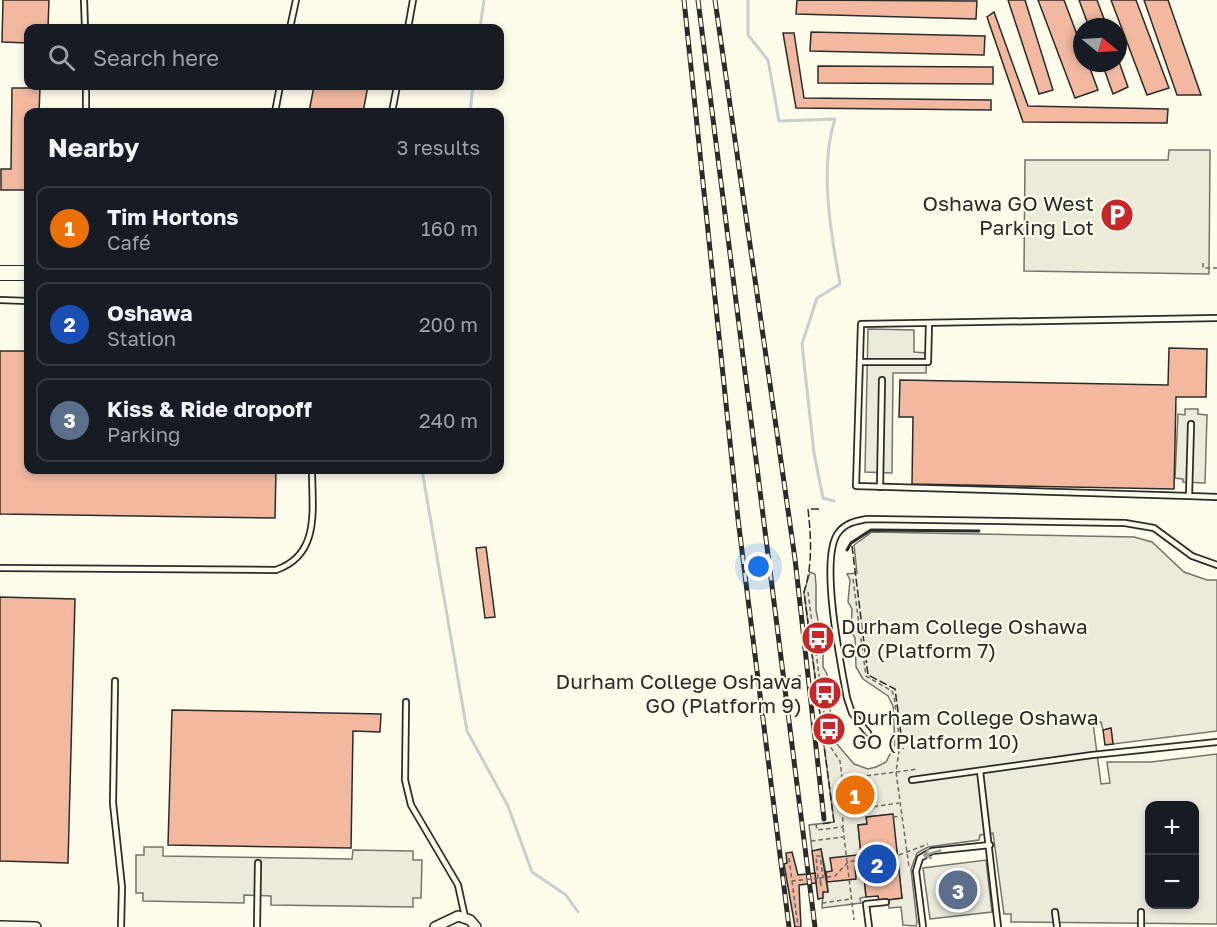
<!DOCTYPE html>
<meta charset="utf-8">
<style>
body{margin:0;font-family:"Golos Text",sans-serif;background:#20242c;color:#f1f3f6}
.controls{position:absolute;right:18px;bottom:18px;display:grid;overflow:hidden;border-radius:12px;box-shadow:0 3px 9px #0003}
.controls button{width:54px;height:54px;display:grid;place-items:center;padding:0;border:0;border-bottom:2px solid #363941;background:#171b24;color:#f1f3f6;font:30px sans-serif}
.compass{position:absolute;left:1073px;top:18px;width:54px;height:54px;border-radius:50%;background:#171b24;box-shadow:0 3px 9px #0003;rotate:108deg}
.you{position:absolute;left:759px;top:567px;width:21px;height:21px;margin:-15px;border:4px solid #fff;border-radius:50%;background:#1a73e8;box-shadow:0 0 0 9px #1a73e833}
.badge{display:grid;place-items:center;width:39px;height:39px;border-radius:50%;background:#c62828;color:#fff;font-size:20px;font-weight:700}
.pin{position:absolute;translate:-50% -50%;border:3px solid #fff;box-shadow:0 2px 6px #0006}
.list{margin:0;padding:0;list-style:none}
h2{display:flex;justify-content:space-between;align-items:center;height:78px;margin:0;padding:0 24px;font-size:26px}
h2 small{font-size:20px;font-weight:400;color:#9ea1a6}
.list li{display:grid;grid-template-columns:39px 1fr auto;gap:18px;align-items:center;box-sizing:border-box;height:84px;margin:0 12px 12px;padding:0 12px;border:2px solid #363941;border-radius:12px}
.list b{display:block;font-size:22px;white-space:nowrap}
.list p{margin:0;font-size:20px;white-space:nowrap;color:#9ea1a6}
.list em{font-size:20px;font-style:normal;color:#9ea1a6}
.icon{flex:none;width:33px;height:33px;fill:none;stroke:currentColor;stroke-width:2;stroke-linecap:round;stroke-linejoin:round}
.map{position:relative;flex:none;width:1217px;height:927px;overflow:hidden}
.search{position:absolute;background:#171b24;box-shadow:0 3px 9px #0003;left:24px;top:24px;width:480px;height:66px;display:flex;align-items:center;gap:15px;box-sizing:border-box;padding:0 21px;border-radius:12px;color:#9ea1a6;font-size:22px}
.panel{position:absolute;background:#171b24;box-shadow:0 3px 9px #0003;left:24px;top:108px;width:480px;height:366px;border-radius:12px}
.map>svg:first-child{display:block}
</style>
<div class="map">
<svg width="1217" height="927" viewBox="0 0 1217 927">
<rect width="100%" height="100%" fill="#fdfbea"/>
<g fill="#eceadb" stroke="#74746e" stroke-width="1.5" fill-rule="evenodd">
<path d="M1169,150H1210L1209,274L1024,271L1025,160H1168Z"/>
<path d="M868,329L914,330V352L927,353L926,373H893L892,473L865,472Z"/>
<path d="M1185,409H1198V414L1207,415L1205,483L1183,482V479L1175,478L1178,414L1185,415Z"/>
<path d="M872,532L1134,537L1152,542L1184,572L1207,580H1217V731L1113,744L1111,729L1103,730L1101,722L1093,723L1101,784L1110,783L1107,762H1151L1217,754V924L1011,922V914H1004L993,833L980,835L979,840L928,847L917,853L911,869L917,923L916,926L903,925L901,907L889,908L888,900L902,898L892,814L867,817V824L858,825L861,855H858L859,866H863L866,897L860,898L861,903L822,908L823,892L828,891L826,872L821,850L812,851L809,825L834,822L804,592L810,572L815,574L816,585V610L823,646V667L827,674L826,695L830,701L831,737L854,764L868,769L876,767L886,762L895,744L893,706L888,696L863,679L856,667L855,638L851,631L852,609L848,602L850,580L847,574L857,573L854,545ZM1150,806H1194V904H1150Z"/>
<path d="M144,847H163V856L352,859L353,850L413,851V860H422L421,898H413V907L271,905V896L244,895V903L143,901V893H136V855H144Z"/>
<path d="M986,860L992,912L930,919L923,868Z"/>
</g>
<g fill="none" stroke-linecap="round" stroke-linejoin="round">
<g stroke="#c7d0d0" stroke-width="3">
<path d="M748,0V35L768,60L779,121L835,119C819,167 831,234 840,284L817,298L802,344L814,453L823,498L834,501"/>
<path d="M480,28L484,0"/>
<path d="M470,112L473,86"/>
<path d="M422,470L467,731L508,806L532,872L566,895L578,912"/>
</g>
</g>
<g fill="#f2b8a0" stroke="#2b2b2b" stroke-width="1.5">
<path d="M3,0H49L48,28H28V43L2,42Z"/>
<path d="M797,0L977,1L976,19L796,14Z"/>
<path d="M1008,0H1025L1053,90L1039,94Z"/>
<path d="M1038,0H1064L1082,48V63H1088L1098,90L1075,98Z"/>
<path d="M1079,0H1097L1107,27H1089Z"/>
<path d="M1111,0H1136L1169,88L1147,95Z"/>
<path d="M1144,0H1168L1201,95H1177Z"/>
<path d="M994,12L1028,106L1168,109L1167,123L1023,122L987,17Z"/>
<path d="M811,32L985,36L984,55L810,51Z"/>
<path d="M783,33H794L804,98L991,100V110L796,108Z"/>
<path d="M1118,59L1128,87L1113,94L1102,63H1118Z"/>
<path d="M818,66L993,67V84L818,83Z"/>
<path d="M314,86H368L363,112H309Z"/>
<path d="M12,88H40L39,112H28V190H1V169H11Z"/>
<path d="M1169,348L1207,349L1206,397H1176L1174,489L912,484L913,417H899L900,380L1168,385Z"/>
<path d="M0,351H28V470H276L275,518L0,514Z"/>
<path d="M486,547L495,617L485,618L476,548Z"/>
<path d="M0,597L75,599L68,863L0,861Z"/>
<path d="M800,676L802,689L797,690L795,677Z"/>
<path d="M172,710L381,714L380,732L353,731L351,848L168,845Z"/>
<path d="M1111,728L1113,744L1105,745L1103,730Z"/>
<path d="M857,783L859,805L854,806L851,784Z"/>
<path d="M893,814L902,898L879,901L878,896L866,897L863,866H859L857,855H861L858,825L867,824L866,817Z"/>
<path d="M821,849L828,892H823V898L818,899L812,851Z"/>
<path d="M792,852L798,875L815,873L816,883L799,885L801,927H795L784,864L787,863L786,853Z"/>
<path d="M857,855L859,866L855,867L856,879L827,882L826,872L832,871L830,858Z"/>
</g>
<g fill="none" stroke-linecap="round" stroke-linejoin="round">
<g stroke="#2b2b2b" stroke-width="8">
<g id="lane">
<path d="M84,0L85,28"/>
<path d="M290,28L296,0"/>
<path d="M408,28L413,0"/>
<path d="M86,86V112"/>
<path d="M275,112L280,86"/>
<path d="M392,112L397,86"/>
<path d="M0,300L28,301"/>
<path d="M860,362H928L929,323"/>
<path d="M1191,424L1189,496L1217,497"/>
<path d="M880,487L882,380"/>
<path d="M1189,496L856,486L861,324L1217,318"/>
<path d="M0,568L276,570C321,555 312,508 312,470"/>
<path d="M115,681L113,803L122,887L121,927"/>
<path d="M406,702L405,780L411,805L458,885L465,917"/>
<path d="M868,733L852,713L847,698C841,665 819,559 838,533C845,523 856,521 867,519L1125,523L1154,528L1192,556L1217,565"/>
<path d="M980,771L998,927"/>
<path d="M912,780L1092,755L1217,742"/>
<path d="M1055,912L1057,927"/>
<path d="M1141,912V927"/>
<path d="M257,927L258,863"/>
<path d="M869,927L866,904L886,902"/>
<path d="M923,927L916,871L920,858L932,851L990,845"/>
</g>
</g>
<g stroke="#2b2b2b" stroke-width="12">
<g id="street">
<path d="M0,926L36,927"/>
<path d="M435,927L458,916L470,920L476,927"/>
</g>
</g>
<g stroke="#2b2b2b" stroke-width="16">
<path id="secondary" d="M0,273H28"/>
</g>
<g stroke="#6a6964" stroke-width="1.5" stroke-dasharray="4.5 3" stroke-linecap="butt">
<path d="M1203,263V268H1217"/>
<path d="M853,579L866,676L892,691L894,696L900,744L896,772L918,769"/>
<path d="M808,592L828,743L840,761L842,778"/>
<path d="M844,811L899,803"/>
<path d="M893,817L901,816"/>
<path d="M816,824L817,830L843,827L842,779L896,772L909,867"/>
<path d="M843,828L854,920"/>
<path d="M811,841L843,837"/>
<path d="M899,855L928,844"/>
<path d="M818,878L816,856H820L823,877"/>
<path d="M792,881L798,927"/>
<path d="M821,886L820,878L835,876L848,862L858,860"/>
<path d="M822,903L851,899"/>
</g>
<use href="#lane" stroke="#fdfbea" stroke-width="4.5"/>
<use href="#street" stroke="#fdfbea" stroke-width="9"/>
<use href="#secondary" stroke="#fdfbea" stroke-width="14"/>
<g stroke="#2b2b2b" stroke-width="5">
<g id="rail">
<path d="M684,0L738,519L789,927"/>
<path d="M698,0L815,927"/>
<path d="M715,0L795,559L824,819"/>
</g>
</g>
<use href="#rail" stroke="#fdfbea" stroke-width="3" stroke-dasharray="9" stroke-linecap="butt"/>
<path stroke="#6a6964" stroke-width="1.5" stroke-dasharray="4.5 3" stroke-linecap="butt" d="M789,858L792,881L820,878L821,886"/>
<g stroke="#2b2b2b" stroke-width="1.5" stroke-dasharray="8 3" stroke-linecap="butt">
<path d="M819,509H808C811,537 813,564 804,592L834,822L822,824"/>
<path d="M852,546L868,675L895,689L903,749"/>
</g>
<path stroke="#2b2b2b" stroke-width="3" d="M847,550L851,543L871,530L979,531"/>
</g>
<defs><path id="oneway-shaft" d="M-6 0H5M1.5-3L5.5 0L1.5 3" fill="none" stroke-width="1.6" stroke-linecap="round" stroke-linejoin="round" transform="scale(1.5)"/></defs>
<use stroke="#9e9d94" href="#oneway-shaft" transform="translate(932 853) rotate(163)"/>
<defs>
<g id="parking-disc" transform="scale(1.725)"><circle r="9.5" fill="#c62828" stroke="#fdfbea"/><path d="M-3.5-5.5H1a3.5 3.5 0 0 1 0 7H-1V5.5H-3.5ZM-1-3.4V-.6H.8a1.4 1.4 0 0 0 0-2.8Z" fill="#fff"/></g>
<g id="bus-disc" transform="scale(1.725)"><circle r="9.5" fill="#c62828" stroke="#fdfbea"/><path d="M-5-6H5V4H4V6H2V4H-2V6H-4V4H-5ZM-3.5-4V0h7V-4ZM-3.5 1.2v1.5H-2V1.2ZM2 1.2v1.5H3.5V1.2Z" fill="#fff"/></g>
</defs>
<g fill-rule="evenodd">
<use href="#parking-disc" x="1117" y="215"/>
<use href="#bus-disc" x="818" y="638"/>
<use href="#bus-disc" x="825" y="693"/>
<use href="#bus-disc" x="829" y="729"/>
</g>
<g text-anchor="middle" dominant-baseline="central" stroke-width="4.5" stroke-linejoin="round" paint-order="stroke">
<g font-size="21" fill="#2b2b2b" stroke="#fdfbea" text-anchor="end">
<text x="1094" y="203">Oshawa GO West<tspan x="1094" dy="24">Parking Lot</tspan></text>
<text x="841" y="626" text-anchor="start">Durham College Oshawa<tspan x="841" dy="24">GO (Platform 7)</tspan></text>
<text x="802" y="681">Durham College Oshawa<tspan x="802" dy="24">GO (Platform 9)</tspan></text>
<text x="852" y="717" text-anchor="start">Durham College Oshawa<tspan x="852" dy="24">GO (Platform 10)</tspan></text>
</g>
</g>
</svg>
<div class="controls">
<button>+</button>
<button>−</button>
</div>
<svg class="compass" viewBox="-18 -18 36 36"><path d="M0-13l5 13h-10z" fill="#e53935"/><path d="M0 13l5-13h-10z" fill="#9ea1a6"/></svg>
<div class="you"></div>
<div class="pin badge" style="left:855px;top:795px;background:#e8710a">1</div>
<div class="pin badge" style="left:877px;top:864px;background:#1a4fb4">2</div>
<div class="pin badge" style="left:958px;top:890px;background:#5c6f8a">3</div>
<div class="search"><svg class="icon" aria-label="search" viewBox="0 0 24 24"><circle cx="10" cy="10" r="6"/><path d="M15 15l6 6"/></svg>Search here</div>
<section class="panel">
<h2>Nearby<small>3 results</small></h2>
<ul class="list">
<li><span class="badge" style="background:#e8710a">1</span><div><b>Tim Hortons</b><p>Café</p></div><em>160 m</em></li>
<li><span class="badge" style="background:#1a4fb4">2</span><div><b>Oshawa</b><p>Station</p></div><em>200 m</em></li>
<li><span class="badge" style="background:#5c6f8a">3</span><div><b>Kiss &amp; Ride dropoff</b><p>Parking</p></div><em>240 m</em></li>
</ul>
</section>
</div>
